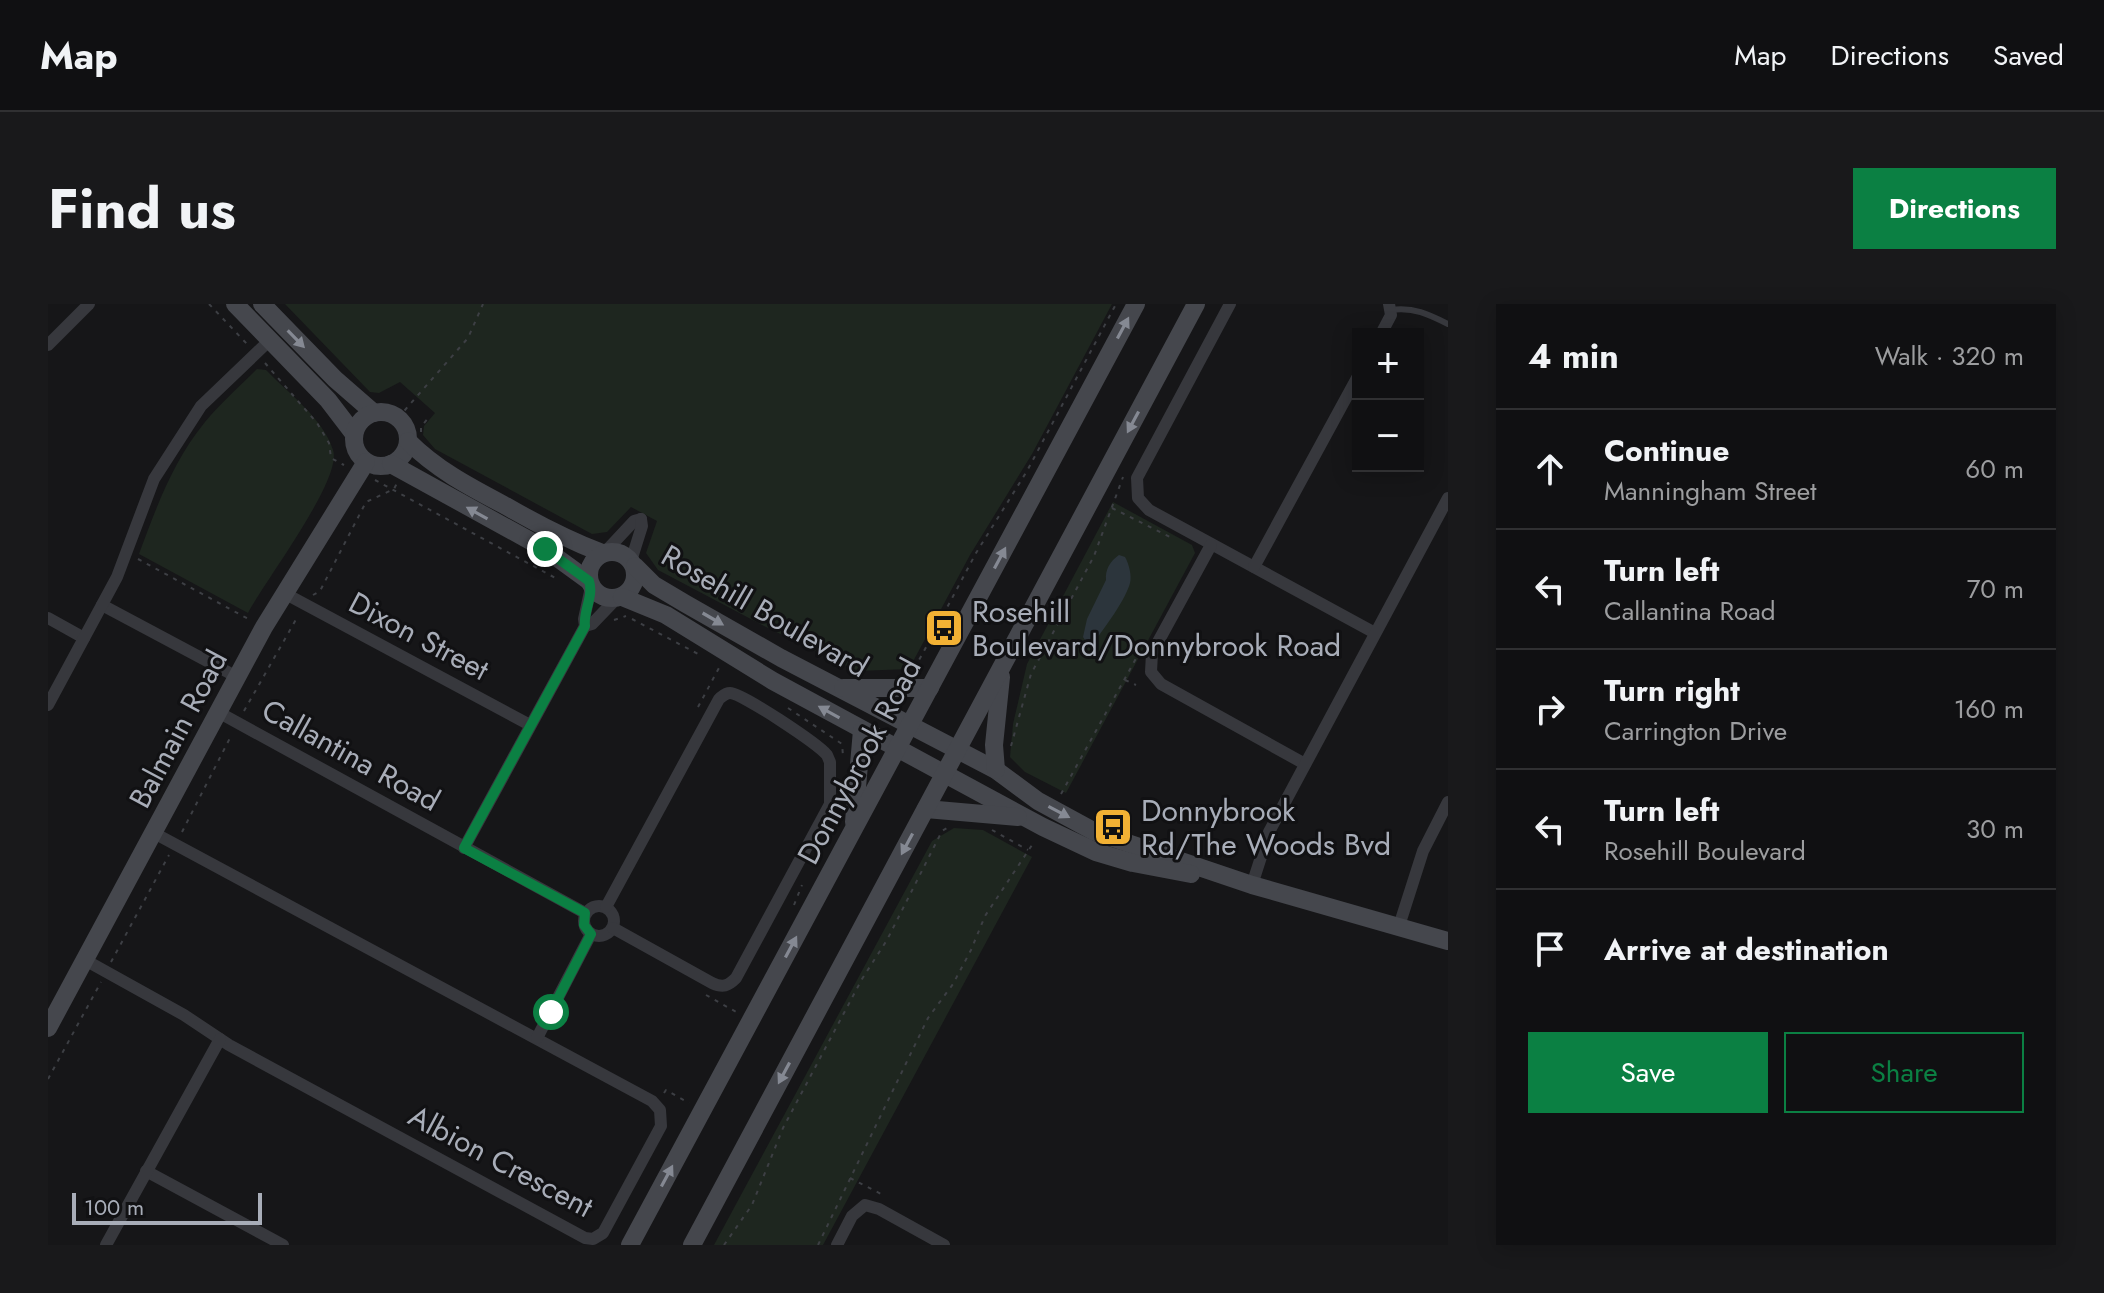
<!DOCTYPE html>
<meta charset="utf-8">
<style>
body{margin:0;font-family:Jost,sans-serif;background:#19191b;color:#f1f3f6}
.controls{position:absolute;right:24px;top:24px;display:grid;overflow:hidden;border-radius:0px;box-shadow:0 4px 20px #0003}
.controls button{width:72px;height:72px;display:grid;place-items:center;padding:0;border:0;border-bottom:2px solid #303032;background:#101012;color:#f1f3f6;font:40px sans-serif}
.scale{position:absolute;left:24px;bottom:20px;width:190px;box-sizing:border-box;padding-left:8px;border:4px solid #a8adb8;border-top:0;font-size:22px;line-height:28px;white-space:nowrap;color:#a8adb8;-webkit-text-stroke:6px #111113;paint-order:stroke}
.stop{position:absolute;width:24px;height:24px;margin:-18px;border:6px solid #0b8043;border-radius:50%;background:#fff}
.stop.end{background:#0b8043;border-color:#fff;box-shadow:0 2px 8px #0008}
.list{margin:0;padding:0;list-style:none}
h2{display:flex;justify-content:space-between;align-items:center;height:104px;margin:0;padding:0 32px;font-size:34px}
h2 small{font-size:26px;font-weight:400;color:#9c9d9f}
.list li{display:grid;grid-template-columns:52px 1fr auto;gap:24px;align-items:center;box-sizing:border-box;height:120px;padding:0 32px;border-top:2px solid #303032}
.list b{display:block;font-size:30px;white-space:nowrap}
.list p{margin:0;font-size:26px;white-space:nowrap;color:#9c9d9f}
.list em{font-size:26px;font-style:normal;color:#9c9d9f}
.actions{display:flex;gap:16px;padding:24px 32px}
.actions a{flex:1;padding:18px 0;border:2px solid #0b8043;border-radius:0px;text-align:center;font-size:28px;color:#0b8043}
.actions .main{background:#0b8043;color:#fff}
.icon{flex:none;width:44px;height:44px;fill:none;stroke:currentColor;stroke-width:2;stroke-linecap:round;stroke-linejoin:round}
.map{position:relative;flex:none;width:1400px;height:941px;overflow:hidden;border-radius:0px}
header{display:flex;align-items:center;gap:48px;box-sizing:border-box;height:112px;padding:0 40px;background:#101012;border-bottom:2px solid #303032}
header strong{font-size:38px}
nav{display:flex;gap:44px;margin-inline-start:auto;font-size:28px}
.intro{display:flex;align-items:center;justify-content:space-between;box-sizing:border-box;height:192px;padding:0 48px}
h1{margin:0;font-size:56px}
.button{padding:20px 36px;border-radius:0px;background:#0b8043;color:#fff;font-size:28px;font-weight:700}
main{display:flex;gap:48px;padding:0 48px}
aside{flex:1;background:#101012;border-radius:0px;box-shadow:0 4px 20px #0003}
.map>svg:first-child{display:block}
</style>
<header>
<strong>Map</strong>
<nav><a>Map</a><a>Directions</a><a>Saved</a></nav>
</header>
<div class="intro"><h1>Find us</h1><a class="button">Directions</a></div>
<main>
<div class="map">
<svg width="1400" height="941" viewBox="0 0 1400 941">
<rect width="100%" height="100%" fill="#161618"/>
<g fill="#1e261f">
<path d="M237,0H1064L984,150L922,251L861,365L809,367L716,322L610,266L598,249L609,217L583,203L559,228L544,230L387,145L375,131L376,122L387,109L352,78L331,89L322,88Z"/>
<path d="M209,65L218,66C240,89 275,114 285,146C295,175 216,278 200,309L91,250C108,204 125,157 157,118C173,99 192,82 209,65Z"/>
<path d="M1065,198L1144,241L1147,249L1018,489L977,468L962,453L965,420L979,360Z"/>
<path d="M906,524L935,526L984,553L775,941H666L884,537Z"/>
</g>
<path fill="#2c353c" d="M1071,251L1077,253C1081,260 1084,272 1082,279C1078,295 1056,325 1046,338L1039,339L1035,333L1039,315L1058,276C1057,266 1062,257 1071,251Z"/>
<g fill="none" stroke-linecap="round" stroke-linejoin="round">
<g stroke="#3d3f44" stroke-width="2" stroke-dasharray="4 6" stroke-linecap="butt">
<path d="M161,0L199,40"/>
<path d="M217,59L269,119L281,139L283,154L296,161"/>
<path d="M350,114L420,34L435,0"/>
<path d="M373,128V123L381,113"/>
<path d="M327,176L511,276"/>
<path d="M1064,204L1122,233"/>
<path d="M90,255L204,317"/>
<path d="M265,291L272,287L318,198L346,185L349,179"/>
<path d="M584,315L652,351"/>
<path d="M566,316L578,312"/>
<path d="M855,367L871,356L876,347L928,249L979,167L1068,0"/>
<path d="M1077,376L1088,381"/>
<path d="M650,403L672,362"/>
<path d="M740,404L794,440L795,452"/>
<path d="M196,407L250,312"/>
<path d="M963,442L983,370L1046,252L1075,173"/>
<path d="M1013,490L1091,349"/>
<path d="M944,526L980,546"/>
<path d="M134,528L184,430"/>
<path d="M746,601L754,581"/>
<path d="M63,658L121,551"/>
<path d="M658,691L690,709"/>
<path d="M0,775L53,678"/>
<path d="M616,789L618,786L641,799"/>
<path d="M802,874L837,892"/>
<path d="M676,941L704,901L735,824L814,675L839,636L894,527L899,524"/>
<path d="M770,941L880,714L905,680L923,646L937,612L986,538"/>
</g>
<path stroke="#37383d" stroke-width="6" d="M1343,6C1366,3 1380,10 1400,20"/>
<g stroke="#37383d" stroke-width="12">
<path d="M1182,0L1089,174L1090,194L1101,206L1327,329"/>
<path d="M1333,30L1343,11L1341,0"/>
<path d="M0,41L41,0"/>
<path d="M1163,241L1104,349L1103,368L1113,380L1257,460"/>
<path d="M558,247L586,217L593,215"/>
<path d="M583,257L594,222L593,215"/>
<path d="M1206,263L1310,72"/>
<path d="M236,289L482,421"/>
<path d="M54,301L189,373"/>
<path d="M0,314L36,334"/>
<path d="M537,322L544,320L568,295"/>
<path d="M0,401L69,273L106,175L153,102L222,36"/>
<path d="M170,408L537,609"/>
<path d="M416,544L537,322L536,315L543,283"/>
<path d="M1204,581L1221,528L1400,194"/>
<circle cx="551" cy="617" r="15"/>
<path d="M558,603L671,395C675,392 677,389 682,389C694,389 770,440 779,451L782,458V500L688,674C680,682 675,684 664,679L565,624"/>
<path d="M1351,622L1375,547L1400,498"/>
<path d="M37,656L136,711L181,741L537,934L545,935L555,929L613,822L612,806L604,797L106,529"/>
<path d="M489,734L543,630"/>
<path d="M98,867L235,941"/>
<path d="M58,941L172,735"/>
<path d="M789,941L804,912L817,901L831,905L896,941"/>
</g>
<g stroke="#45474d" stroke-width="18">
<path d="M187,0L280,96L306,130"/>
<path d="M214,0L287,75L326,109"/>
<circle cx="333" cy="135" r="27"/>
<path d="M360,137C389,166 422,183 458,202C489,220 520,236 554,249"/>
<path d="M343,160L497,245L541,277"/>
<circle cx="564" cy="271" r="23"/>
<path d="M587,262L606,281L638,300L733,354L948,466L990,497L1047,528L1204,581L1400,637"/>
<path d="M574,293L618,311L725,377L995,523L1048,548L1085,559L1143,570"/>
<path d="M795,384H882"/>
<path d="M948,466L946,441L953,373"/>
<path d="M878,505L970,513"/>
<path d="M806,518L814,426"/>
<path d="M0,724L216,323L318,158"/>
<path d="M582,941L1088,0"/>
<path d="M644,941L1148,0"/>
</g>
</g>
<defs><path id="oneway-solid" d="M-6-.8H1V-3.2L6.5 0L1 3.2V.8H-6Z" transform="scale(2)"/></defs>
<g fill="#858993">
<use href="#oneway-solid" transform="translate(1075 24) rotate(-62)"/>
<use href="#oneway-solid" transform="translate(248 35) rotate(46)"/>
<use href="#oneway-solid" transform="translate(1085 118) rotate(118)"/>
<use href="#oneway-solid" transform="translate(429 209) rotate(-151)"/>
<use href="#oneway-solid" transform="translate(952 254) rotate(-62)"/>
<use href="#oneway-solid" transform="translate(665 315) rotate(30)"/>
<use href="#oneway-solid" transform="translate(781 408) rotate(-151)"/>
<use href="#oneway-solid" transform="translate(1011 508) rotate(28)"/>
<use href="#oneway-solid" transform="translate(859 540) rotate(118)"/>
<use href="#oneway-solid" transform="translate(743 643) rotate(-62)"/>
<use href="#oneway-solid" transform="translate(736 769) rotate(118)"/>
<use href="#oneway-solid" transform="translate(619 872) rotate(-62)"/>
</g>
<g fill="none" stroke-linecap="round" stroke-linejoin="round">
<path stroke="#0b8043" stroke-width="10" d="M497,245L541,277C546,292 535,307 537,322L416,544L537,609L536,621L543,630L503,708"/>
</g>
<defs>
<g id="bus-square" transform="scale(2)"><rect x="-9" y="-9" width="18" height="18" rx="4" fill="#f2b134" stroke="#111113"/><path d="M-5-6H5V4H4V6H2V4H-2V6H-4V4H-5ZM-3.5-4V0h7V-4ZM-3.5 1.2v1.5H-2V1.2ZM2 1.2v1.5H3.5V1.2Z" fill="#111"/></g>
</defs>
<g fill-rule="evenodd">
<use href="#bus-square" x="896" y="324"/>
<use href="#bus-square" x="1065" y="523"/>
</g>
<g text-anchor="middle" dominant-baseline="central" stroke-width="6" stroke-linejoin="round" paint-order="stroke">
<g font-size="30" fill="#a8adb8" stroke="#111113">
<text transform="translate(717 307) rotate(30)">Rosehill Boulevard</text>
<text transform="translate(371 332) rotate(28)">Dixon Street</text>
<text transform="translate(130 425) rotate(-62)">Balmain Road</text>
<text transform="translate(303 451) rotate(29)">Callantina Road</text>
<text transform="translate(811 457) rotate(-62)">Donnybrook Road</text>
<text transform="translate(453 857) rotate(28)">Albion Crescent</text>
</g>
<g font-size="30" fill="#a8adb8" stroke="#111113" text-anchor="start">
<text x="924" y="307">Rosehill<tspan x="924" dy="34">Boulevard/Donnybrook Road</tspan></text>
<text x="1093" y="506">Donnybrook<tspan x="1093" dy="34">Rd/The Woods Bvd</tspan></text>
</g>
</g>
</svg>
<div class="controls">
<button>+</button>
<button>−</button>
</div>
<div class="scale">100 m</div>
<div class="stop" style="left:503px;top:708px"></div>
<div class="stop end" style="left:497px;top:245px"></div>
</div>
<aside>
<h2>4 min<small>Walk · 320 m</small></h2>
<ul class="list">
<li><svg class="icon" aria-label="ahead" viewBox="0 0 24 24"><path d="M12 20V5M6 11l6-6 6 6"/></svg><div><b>Continue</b><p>Manningham Street</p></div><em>60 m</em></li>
<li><svg class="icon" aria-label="left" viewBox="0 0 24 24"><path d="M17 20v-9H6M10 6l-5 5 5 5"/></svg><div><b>Turn left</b><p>Callantina Road</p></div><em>70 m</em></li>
<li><svg class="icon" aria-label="right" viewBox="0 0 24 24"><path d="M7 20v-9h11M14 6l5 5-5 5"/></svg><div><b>Turn right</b><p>Carrington Drive</p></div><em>160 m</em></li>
<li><svg class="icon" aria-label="left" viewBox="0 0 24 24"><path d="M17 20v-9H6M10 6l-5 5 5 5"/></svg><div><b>Turn left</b><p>Rosehill Boulevard</p></div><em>30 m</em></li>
<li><svg class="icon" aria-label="arrive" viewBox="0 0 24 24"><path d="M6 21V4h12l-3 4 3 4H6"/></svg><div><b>Arrive at destination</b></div></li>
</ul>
<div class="actions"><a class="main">Save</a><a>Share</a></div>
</aside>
</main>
